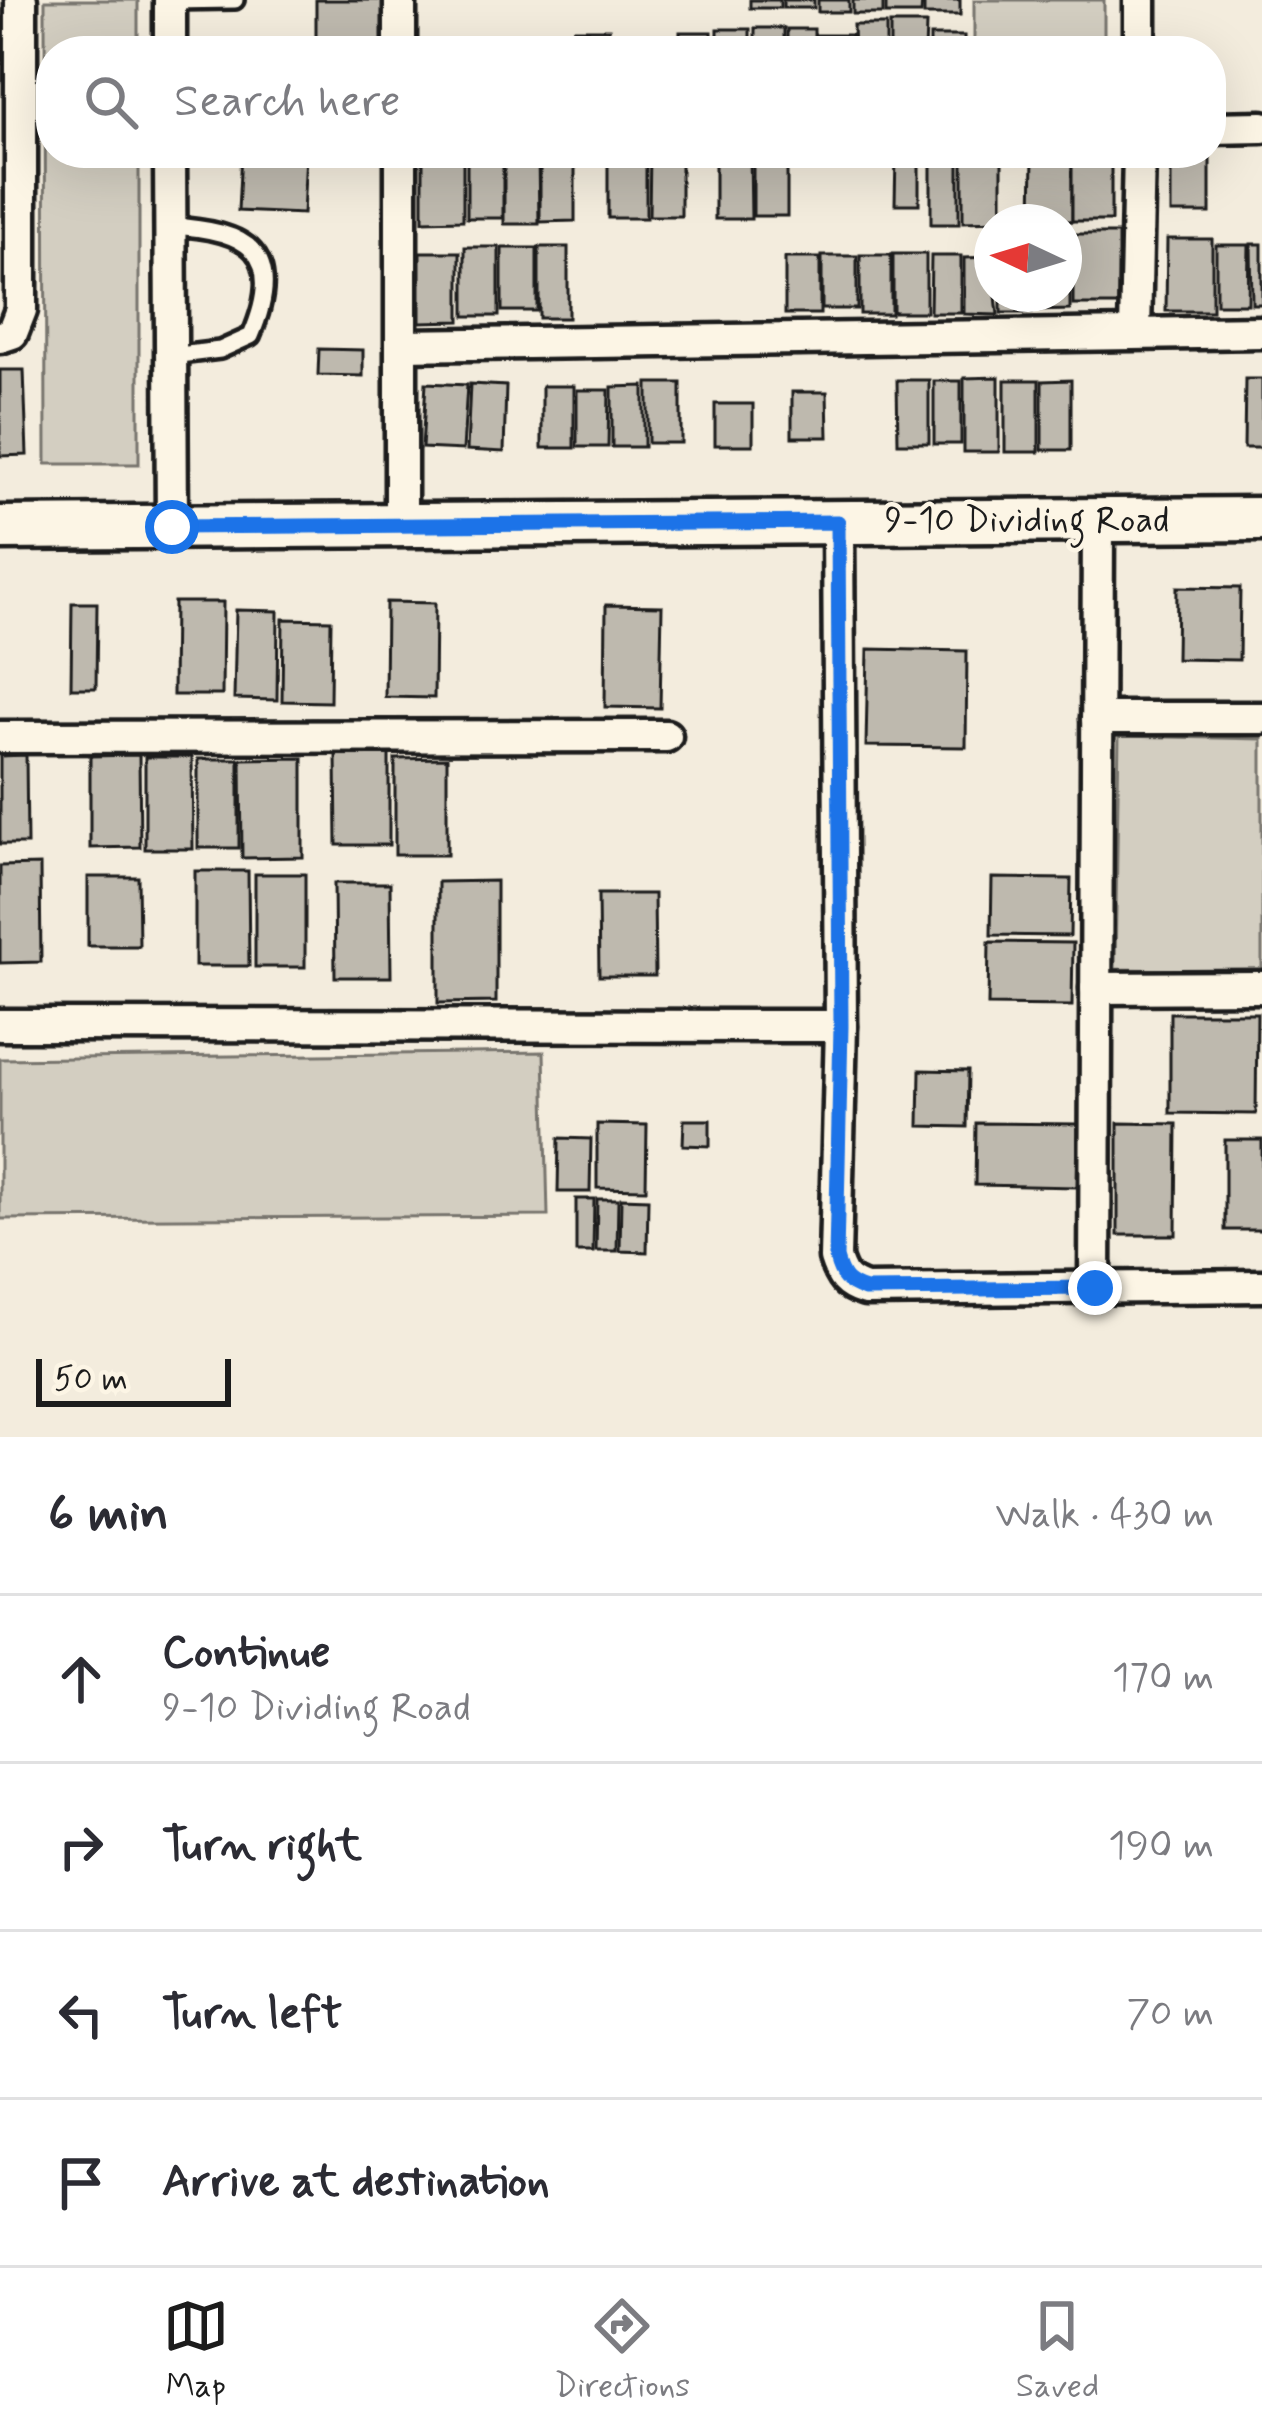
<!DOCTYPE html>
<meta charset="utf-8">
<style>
body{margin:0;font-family:Mynerve,sans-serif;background:#f2f2f3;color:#2b2b33}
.compass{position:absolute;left:974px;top:204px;width:108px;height:108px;border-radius:50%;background:#fff;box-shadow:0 12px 48px #0002;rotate:274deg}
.scale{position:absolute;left:36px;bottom:30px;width:195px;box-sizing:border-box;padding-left:12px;border:6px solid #1c1c1c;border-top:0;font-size:33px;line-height:42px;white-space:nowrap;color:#1c1c1c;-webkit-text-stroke:9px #fcf5e5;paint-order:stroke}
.stop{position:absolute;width:36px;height:36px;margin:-27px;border:9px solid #1a73e8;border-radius:50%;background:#fff}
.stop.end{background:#1a73e8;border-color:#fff;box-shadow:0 3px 12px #0008}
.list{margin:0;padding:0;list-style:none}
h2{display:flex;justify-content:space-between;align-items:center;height:156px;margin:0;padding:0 48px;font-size:51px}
h2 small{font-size:39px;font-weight:400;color:#7c7c81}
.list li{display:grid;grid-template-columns:78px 1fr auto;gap:36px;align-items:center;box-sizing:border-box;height:168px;padding:0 48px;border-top:3px solid #e1e1e2}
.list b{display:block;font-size:45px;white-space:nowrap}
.list p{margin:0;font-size:39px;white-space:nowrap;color:#7c7c81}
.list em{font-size:39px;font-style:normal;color:#7c7c81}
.icon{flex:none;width:66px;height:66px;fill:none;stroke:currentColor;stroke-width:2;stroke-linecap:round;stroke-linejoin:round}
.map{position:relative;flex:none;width:1262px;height:1437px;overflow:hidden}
.search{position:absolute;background:#fff;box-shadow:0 12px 48px #0002;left:36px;right:36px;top:36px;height:132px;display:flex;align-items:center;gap:30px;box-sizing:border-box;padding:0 42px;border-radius:48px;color:#7c7c81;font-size:45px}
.sheet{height:828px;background:#fff}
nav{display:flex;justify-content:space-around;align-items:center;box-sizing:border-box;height:168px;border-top:3px solid #e1e1e2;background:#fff;font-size:33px;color:#7c7c81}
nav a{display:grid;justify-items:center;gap:6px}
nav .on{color:#1c1c1c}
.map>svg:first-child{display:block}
</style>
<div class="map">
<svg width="1262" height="1437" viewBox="0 0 1262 1437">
<rect width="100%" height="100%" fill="#f3ecdd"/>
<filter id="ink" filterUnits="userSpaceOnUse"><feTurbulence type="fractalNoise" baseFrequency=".00833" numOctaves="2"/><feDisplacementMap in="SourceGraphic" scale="24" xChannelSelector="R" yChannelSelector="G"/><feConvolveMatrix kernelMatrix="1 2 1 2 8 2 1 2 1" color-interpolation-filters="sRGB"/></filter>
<g filter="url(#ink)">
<g fill="#d3cec1" stroke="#78756e" stroke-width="3">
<path d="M45,0H138V51H51V153H139V464H46Z"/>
<rect x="974" y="0" width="130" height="51"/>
<path d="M1119,736L1262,739V971L1115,969Z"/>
<path d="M544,1052L548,1216L0,1219V1059Z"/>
</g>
<g fill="#beb9ae" stroke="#1c1c1c" stroke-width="3">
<rect x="316" y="0" width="74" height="42"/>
<rect x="750" y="0" width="30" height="8"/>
<rect x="783" y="0" width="31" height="8"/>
<rect x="818" y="0" width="31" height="12"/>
<rect x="853" y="0" width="30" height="14"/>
<path d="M886,0H922L921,14H886Z"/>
<rect x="924" y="0" width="36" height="15"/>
<path d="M890,24H926L925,51H890Z"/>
<path d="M853,25H886V51H854Z"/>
<rect x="755" y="28" width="29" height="23"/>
<rect x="574" y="29" width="35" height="22"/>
<rect x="718" y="29" width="32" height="22"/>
<rect x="787" y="29" width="27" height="22"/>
<rect x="680" y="32" width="32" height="19"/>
<rect x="815" y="35" width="36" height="16"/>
<rect x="930" y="36" width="34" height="15"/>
<path d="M241,153H306L303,214L238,211Z"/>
<path d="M423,153H463V220L423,221Z"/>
<rect x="467" y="153" width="36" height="65"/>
<path d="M504,153H538L539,224H504Z"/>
<path d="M540,153H575V221L540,222Z"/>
<rect x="608" y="153" width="38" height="65"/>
<path d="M650,153H681V216H649Z"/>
<path d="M715,153H750L751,219H715Z"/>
<rect x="1171" y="153" width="39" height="60"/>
<path d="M1033,154H1072V221H1032Z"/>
<rect x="1072" y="154" width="39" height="67"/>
<path d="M896,155L919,156V204H895Z"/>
<rect x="753" y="156" width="34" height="60"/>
<path d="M963,159H1002V221L963,222Z"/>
<rect x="931" y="160" width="28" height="64"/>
<rect x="1073" y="234" width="45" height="71"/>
<path d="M1167,239H1212V311H1166Z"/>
<path d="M1064,244H1070V310L1034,311V294H1064Z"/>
<path d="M1251,244H1262V304H1252Z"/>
<path d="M1216,245H1249L1248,304H1216Z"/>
<rect x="465" y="247" width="34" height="69"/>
<rect x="539" y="247" width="29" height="71"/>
<rect x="502" y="248" width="35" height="63"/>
<path d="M420,252H460V321L420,322Z"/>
<rect x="893" y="254" width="33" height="58"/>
<rect x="860" y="255" width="31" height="59"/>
<rect x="822" y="256" width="35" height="53"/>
<path d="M931,256H961V313H930Z"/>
<path d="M992,257L998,315L964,314V258Z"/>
<rect x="785" y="258" width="35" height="56"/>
<rect x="1001" y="294" width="31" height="19"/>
<path d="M319,349L363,350V376L318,375Z"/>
<path d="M0,370H24L27,455L0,456Z"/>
<path d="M999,377V452H964V378Z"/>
<path d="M1245,379H1262V448H1244Z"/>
<path d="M897,380H929V443H898Z"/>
<rect x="1005" y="380" width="34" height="72"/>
<path d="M1071,380V450H1042V381Z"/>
<rect x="934" y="381" width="27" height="63"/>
<path d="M426,383L467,385L463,450L422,448Z"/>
<rect x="648" y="383" width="33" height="60"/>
<path d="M470,384L506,386L504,452L467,450Z"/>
<rect x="542" y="386" width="32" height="62"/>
<path d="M644,386V447H612V387Z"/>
<path d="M577,390H609L608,447H577Z"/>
<path d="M792,392H827L828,437H792Z"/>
<rect x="715" y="404" width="38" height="41"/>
<path d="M1177,587L1240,588L1239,660L1176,659Z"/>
<path d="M174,602H223L222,695H173Z"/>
<path d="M386,602L435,603L434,698L385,697Z"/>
<path d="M72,603H97L96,688H71Z"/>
<path d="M606,605L662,606L660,708L605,707Z"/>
<path d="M236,610L278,611L277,700L234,699Z"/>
<path d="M283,619L331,620L330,702L282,701Z"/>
<path d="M868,649L967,651L966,747L866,746Z"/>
<path d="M389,752V845H337L336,753Z"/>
<path d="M26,755L27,844H0V756Z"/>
<path d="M139,755L140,847L90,848V756Z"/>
<path d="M145,757H192L193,849H145Z"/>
<path d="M303,758V857L242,858L241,759Z"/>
<path d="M447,758V855H395V759Z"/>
<rect x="198" y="759" width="41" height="89"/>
<path d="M40,865L41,962L0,963V866Z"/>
<path d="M195,871H248L249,966H195Z"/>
<rect x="255" y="874" width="50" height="93"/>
<path d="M88,877H138L139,946H88Z"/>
<path d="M992,878L1071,879L1070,936L991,935Z"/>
<path d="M496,881V1002L438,1003V882Z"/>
<path d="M334,883H390L391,977H335Z"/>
<path d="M598,894H654L655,976H599Z"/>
<path d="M989,942L1073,943L1072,1006L988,1005Z"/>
<path d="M1170,1013H1257L1256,1114L1170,1113Z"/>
<path d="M920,1070L968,1071L967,1127L919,1126Z"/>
<path d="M684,1120H710V1146L683,1145Z"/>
<path d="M976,1123L1078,1124L1077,1187L975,1185Z"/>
<path d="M1118,1123L1177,1124L1176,1235H1118Z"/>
<path d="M597,1124L647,1125L646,1189L597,1188Z"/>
<path d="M559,1138L591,1139L590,1192H558Z"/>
<rect x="1225" y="1140" width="37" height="90"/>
<path d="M621,1198L648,1199L647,1252L620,1251Z"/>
<path d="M576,1199H594L593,1252H576Z"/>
<path d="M597,1199H618L617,1251H596Z"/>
</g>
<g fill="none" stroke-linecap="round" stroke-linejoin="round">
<g stroke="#1c1c1c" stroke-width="24">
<g id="lane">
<path d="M170,1L235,0"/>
<path d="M170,226C248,230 287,252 251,336L220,350L171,356"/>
</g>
</g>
<g stroke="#1c1c1c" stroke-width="39">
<g id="street">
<path d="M170,0V51"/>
<path d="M400,0V51"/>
<path d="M1140,51V0"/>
<path d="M1211,128L1262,127"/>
<path d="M170,153L172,527"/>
<path d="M401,153V526"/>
<path d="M1135,332L1139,153"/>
<path d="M0,337L12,333L21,310V0"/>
<path d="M402,345L1262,332"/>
<path d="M838,522L841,1026L835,1258C841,1277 846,1284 865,1290L1262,1286"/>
<path d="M1097,718H1262"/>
<path d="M0,737L666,736"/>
<path d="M1096,988L1262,987"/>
<path d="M0,1025L841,1026"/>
<path d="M1095,1288L1098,520"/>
</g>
</g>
<g stroke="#1c1c1c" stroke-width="51">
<path id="secondary" d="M0,528L1262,519"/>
</g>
<use href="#lane" stroke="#fcf5e5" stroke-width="15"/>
<use href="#street" stroke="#fcf5e5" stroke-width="30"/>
<use href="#secondary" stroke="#fcf5e5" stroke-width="42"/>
</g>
</g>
<g fill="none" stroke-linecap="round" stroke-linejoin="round" filter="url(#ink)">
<path stroke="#1a73e8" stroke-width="15" d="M172,527L838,522L841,1026L836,1258C841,1277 846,1284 865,1290L1095,1288"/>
</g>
<g text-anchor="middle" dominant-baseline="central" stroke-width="9" stroke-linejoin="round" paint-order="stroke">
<g font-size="36" fill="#1c1c1c" stroke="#fcf5e5">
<text x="1027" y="521">9-10 Dividing Road</text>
</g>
</g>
</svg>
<svg class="compass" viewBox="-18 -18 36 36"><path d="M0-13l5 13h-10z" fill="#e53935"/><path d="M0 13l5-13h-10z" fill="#7c7c81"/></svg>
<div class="scale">50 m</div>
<div class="stop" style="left:172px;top:527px"></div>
<div class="stop end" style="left:1095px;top:1288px"></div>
<div class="search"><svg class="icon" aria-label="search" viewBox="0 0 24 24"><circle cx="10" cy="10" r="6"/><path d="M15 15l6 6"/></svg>Search here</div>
</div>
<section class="sheet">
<h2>6 min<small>Walk · 430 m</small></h2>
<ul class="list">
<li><svg class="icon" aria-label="ahead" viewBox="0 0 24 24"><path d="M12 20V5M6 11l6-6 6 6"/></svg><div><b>Continue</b><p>9-10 Dividing Road</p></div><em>170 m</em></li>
<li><svg class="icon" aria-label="right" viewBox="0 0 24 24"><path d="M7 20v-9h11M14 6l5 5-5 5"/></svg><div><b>Turn right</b></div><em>190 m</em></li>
<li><svg class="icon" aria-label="left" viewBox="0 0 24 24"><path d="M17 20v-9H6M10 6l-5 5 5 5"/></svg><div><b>Turn left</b></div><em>70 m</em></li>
<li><svg class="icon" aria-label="arrive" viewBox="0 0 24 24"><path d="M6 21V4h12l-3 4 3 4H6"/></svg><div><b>Arrive at destination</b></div></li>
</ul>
</section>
<nav>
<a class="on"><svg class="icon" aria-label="map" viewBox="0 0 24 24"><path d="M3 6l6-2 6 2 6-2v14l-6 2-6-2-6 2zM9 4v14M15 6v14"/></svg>Map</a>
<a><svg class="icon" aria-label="directions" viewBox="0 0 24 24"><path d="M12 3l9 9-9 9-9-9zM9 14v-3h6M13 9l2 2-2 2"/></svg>Directions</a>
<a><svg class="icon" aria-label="saved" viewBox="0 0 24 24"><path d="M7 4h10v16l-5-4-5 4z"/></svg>Saved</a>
</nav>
